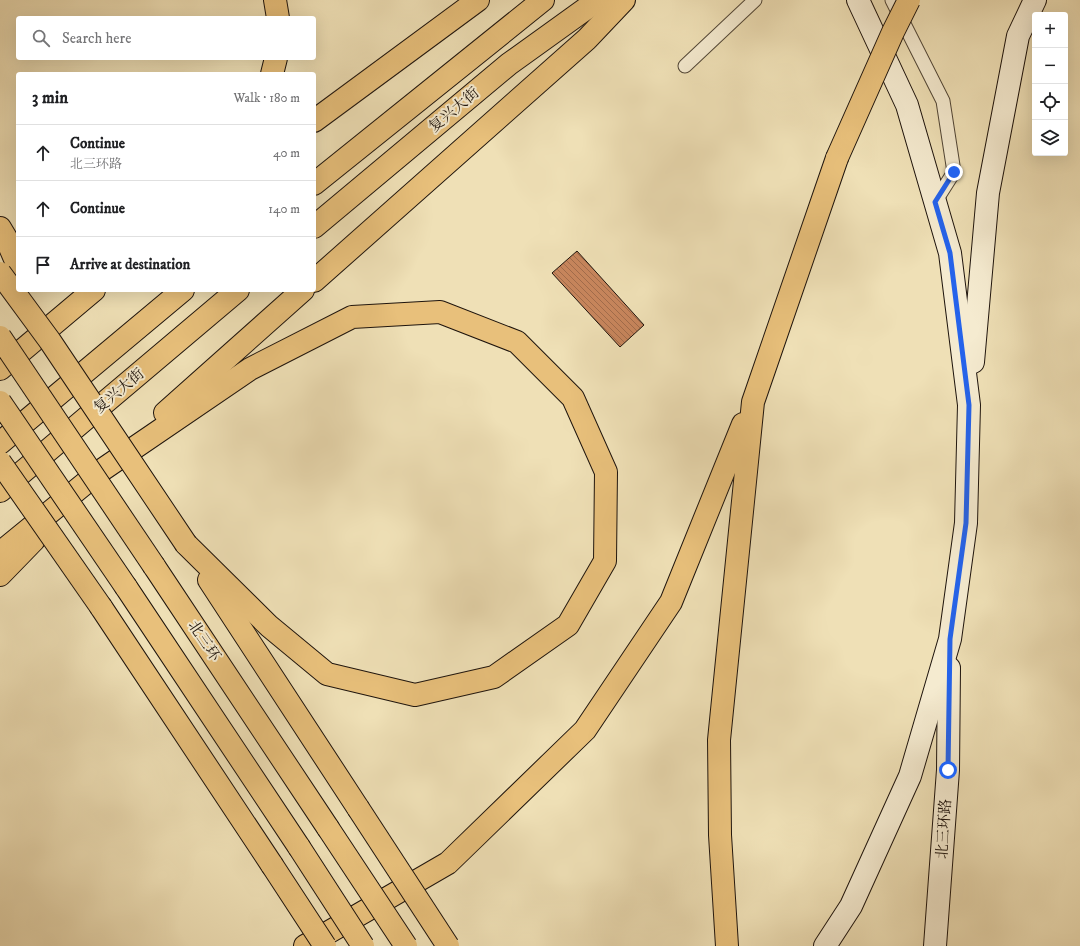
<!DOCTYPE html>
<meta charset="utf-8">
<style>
body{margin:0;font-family:"IM FELL DW Pica","Noto Serif SC",serif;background:#f6f6f6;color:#202124}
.controls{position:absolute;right:12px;top:12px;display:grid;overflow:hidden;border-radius:4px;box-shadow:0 4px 16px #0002}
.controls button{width:36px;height:36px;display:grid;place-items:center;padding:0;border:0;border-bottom:1px solid #e0e0e0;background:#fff;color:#202124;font:20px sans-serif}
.stop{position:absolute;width:12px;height:12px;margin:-9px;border:3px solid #2563eb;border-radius:50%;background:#fff}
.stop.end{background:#2563eb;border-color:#fff;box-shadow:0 1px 4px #0008}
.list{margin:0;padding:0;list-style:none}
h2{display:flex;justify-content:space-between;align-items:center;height:52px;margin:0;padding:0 16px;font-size:17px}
h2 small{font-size:13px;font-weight:400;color:#757577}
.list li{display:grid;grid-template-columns:26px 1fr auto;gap:12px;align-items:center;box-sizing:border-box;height:56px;padding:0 16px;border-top:1px solid #e0e0e0}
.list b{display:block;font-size:15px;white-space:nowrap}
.list p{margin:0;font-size:13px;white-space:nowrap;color:#757577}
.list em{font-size:13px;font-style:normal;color:#757577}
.icon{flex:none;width:22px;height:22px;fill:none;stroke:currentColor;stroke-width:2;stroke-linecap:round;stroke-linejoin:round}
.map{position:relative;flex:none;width:1080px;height:946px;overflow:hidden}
.search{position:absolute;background:#fff;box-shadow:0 4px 16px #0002;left:16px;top:16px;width:300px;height:44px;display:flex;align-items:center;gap:10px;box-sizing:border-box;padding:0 14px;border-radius:4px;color:#757577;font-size:15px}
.panel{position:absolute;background:#fff;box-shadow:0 4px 16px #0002;left:16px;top:72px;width:300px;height:220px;border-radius:4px}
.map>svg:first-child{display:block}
</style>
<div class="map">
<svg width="1080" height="946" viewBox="0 0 1080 946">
<defs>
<pattern id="building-back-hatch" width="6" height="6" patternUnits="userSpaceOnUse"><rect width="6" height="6" fill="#c8865d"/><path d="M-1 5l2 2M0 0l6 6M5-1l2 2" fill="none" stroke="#a26c4b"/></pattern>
</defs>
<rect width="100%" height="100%" fill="#efe0b6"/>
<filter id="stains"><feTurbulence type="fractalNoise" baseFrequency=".005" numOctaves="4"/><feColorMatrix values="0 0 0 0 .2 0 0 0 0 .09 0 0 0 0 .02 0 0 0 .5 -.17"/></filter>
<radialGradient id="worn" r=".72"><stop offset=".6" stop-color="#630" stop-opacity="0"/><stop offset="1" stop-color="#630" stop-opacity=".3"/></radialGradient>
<path fill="url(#building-back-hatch)" stroke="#1e140d" d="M577,251L644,325L620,347L552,273Z"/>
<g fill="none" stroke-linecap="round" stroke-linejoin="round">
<g stroke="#524737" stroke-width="15">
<g id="service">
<path d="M892,0L943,101L954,172L935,202"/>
<path d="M685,66L755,0"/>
</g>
</g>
<g stroke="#1e140d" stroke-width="24">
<g id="secondary">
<path d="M973,362L988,193L1018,36L1035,0"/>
<path d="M825,946L851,906L910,776L950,639L966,523L969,405L950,253L907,105L858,0"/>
<path d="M935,946L948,770L949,668"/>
</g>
</g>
<g stroke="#1e140d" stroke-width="24">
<g id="trunk">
<path d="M275,0L278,18"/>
<path d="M272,74L276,58"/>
<path d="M314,121L478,0"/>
<path d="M314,184L543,0"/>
<path d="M314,227L509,64L598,0"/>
<path d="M0,228L6,238L18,266"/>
<path d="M314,281L587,39L624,0"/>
<path d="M0,369L94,290"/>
<path d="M165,413L303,290"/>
<path d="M0,443L183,290"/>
<path d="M0,491L238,290"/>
<path d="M0,553L99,472L250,369L352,317L440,312L517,342L573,398L606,472L605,561L568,625L494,677L415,695L327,674L269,626L186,544"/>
<path d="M154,566L328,828"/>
<path d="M0,575L34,540"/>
<path d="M209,580L358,808"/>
<path d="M126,587L299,847"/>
<path d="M101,607L272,865"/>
<path d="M305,946L448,863L585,730L671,602L743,424"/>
<path d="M727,946L720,835L719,740L753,402L837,158"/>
</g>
</g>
<use href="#service" stroke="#f5ebd0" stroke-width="13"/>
<use href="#secondary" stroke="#f5ebd0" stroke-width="22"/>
<use href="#trunk" stroke="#e8c07b" stroke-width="22"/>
<g stroke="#1e140d" stroke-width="24" stroke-linecap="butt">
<g id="trunk-bridge">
<path d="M837,158L893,32L909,0"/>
<path d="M0,273L50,341L186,544"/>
<path d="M0,337L154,566"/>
<path d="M0,402L126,587"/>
<path d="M0,462L101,607"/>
<path d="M358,808L448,946"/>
<path d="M328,828L406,946"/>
<path d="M299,847L363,946"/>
<path d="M272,865L325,946"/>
</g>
</g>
<use href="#trunk-bridge" stroke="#e8c07b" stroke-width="22"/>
</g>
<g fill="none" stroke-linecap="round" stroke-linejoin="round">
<path stroke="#2563eb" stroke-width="5" d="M948,770L950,639L966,523L969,405L950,253L935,202L954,172"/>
</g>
<g text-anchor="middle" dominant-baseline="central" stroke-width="4" stroke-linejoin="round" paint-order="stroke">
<g font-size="15" fill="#1e140d" stroke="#f5ebd0">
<text transform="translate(454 110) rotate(-40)">复兴大街</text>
<text transform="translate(119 391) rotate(-40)">复兴大街</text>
<text transform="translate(204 641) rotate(56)">北三环</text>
<text transform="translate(944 829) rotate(-86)">北三环路</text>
</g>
</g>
<rect width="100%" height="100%" filter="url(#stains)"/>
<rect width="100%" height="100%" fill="url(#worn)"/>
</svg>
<div class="controls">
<button>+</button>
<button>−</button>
<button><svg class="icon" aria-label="locate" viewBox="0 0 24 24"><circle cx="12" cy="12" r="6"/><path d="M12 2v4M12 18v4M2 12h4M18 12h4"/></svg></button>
<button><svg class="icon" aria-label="layers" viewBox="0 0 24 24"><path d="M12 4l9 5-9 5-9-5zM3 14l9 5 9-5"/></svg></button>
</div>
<div class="stop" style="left:948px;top:770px"></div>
<div class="stop end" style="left:954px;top:172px"></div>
<div class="search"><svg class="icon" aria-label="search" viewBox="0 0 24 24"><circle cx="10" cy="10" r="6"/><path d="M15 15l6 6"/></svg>Search here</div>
<section class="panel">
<h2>3 min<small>Walk · 180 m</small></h2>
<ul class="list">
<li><svg class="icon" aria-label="ahead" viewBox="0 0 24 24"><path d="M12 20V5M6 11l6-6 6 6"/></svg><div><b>Continue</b><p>北三环路</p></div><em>40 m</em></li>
<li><svg class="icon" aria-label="ahead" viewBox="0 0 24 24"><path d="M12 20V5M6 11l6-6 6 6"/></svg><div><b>Continue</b></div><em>140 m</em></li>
<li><svg class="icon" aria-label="arrive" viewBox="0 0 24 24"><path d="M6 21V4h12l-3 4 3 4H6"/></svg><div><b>Arrive at destination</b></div></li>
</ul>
</section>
</div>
